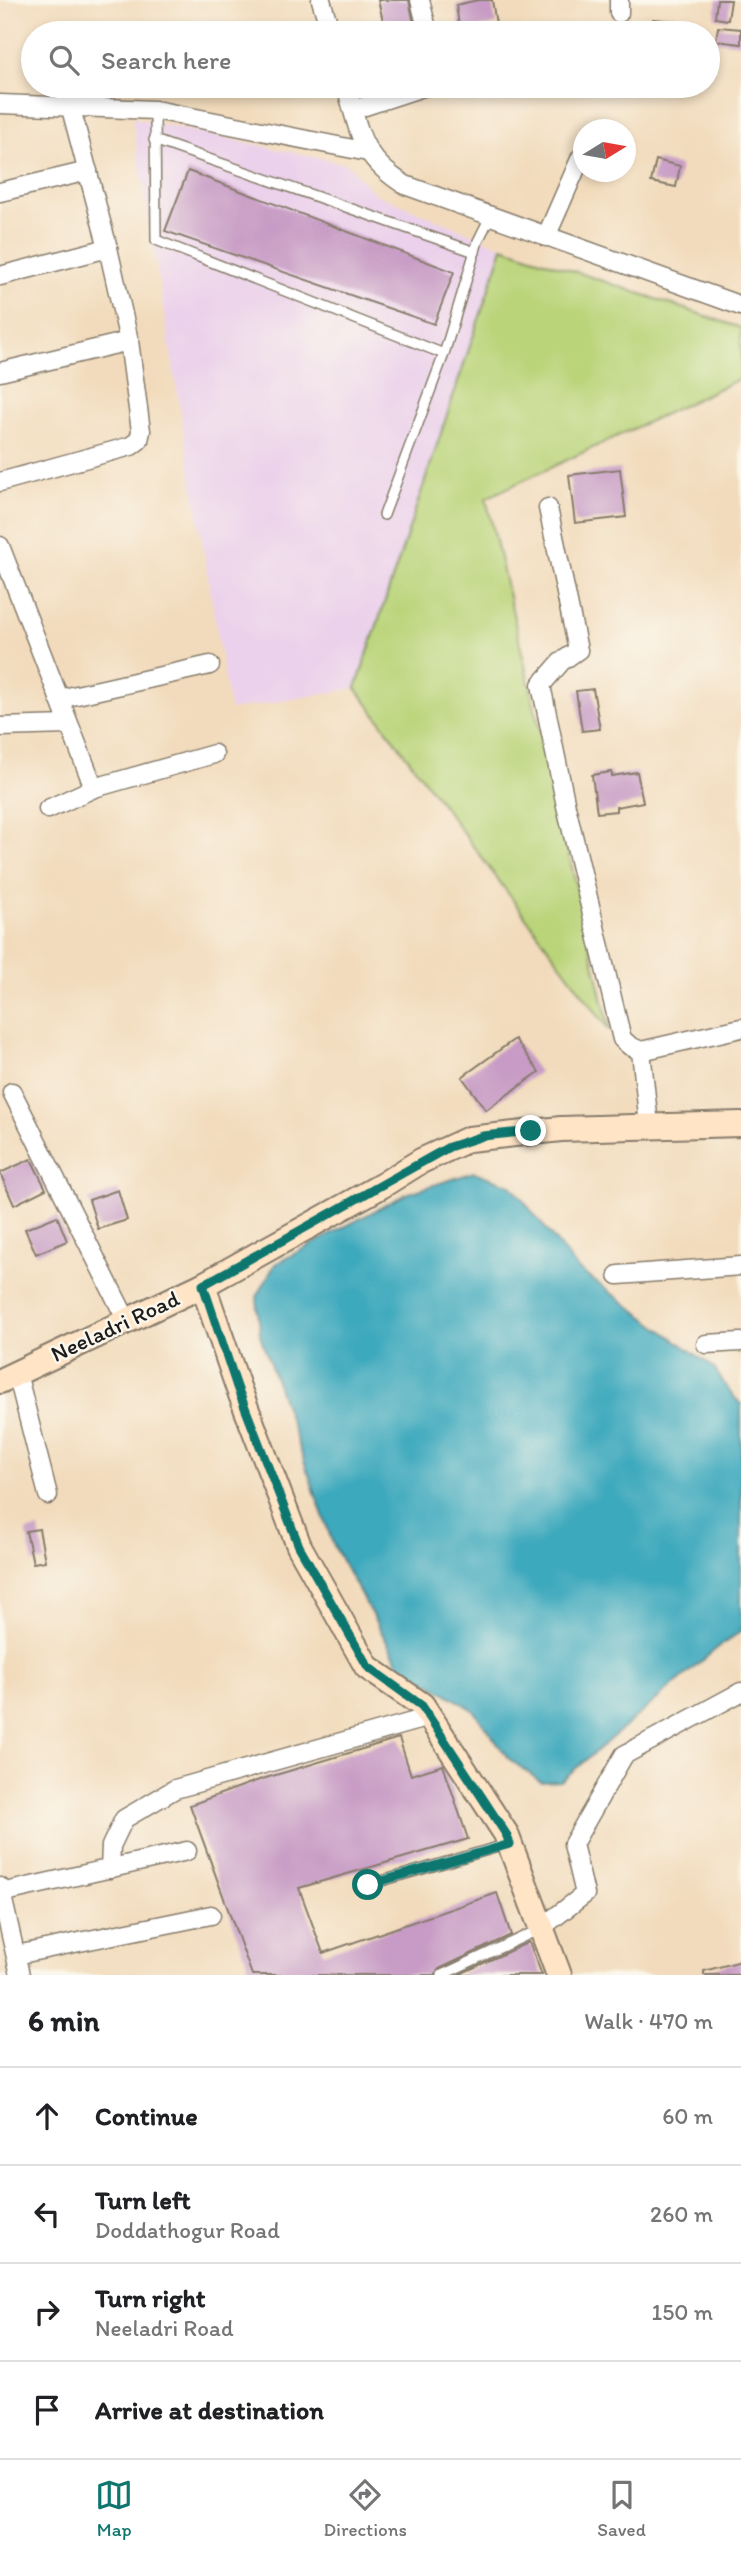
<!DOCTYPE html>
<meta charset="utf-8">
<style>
body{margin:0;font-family:Itim,sans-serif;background:#f2f2f2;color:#202124}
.compass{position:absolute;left:573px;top:119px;width:63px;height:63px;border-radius:50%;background:#fff;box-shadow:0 4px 10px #0003;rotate:79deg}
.stop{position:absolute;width:21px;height:21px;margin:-16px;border:5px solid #0f766e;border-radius:50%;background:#fff}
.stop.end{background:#0f766e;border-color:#fff;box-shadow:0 2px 7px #0008}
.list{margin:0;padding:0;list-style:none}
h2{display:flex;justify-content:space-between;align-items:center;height:91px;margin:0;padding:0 28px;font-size:30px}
h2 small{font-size:23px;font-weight:400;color:#757577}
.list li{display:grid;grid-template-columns:46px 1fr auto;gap:21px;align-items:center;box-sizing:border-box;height:98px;padding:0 28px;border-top:2px solid #e0e0e0}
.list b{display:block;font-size:26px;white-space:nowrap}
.list p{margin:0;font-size:23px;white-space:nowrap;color:#757577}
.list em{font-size:23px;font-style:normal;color:#757577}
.icon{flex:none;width:38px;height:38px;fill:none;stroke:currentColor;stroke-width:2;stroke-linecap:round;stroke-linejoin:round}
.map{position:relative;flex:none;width:741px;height:1975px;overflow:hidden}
.search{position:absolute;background:#fff;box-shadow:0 4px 10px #0003;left:21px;right:21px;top:21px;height:77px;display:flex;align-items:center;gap:18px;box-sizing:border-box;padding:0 24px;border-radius:38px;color:#757577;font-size:26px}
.sheet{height:483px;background:#fff}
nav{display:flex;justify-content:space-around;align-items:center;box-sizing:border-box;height:98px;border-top:2px solid #e0e0e0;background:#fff;font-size:19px;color:#757577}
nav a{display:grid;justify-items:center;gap:4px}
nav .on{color:#0f766e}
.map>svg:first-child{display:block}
</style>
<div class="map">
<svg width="741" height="1975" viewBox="0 0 741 1975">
<rect width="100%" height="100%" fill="#fbf7ec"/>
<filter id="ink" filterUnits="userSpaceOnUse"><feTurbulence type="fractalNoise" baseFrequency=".0143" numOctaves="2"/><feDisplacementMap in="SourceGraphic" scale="14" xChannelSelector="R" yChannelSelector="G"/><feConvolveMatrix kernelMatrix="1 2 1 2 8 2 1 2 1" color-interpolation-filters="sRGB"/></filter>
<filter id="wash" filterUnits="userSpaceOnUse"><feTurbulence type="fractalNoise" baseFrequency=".00686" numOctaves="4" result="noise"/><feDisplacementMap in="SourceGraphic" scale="28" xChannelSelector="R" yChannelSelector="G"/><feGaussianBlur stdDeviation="1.57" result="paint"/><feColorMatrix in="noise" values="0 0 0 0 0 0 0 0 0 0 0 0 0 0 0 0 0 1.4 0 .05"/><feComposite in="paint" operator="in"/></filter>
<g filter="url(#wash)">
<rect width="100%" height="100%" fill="#f2dbbc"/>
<path fill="#ebd1eb" d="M132,118L347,164L375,194L503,247L356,688L230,710Z"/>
<path fill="#bad479" stroke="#6b784a" stroke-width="2" d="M503,247L741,328V378L486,498L610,1031L356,688Z"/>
<path fill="#3ea9bd" stroke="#2d626c" stroke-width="2" d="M474,1172L511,1185L578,1269L713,1367L732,1395L741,1404V1631L716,1649L561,1781L541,1782L508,1758L474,1711L399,1664L333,1544L260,1335L257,1297L275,1264L406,1194Z"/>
<g id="blocks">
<g fill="#c79bc5">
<path d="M378,0H409L416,33H386Z"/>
<path d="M478,0H492L496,24L474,28L475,31L460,33L456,5Z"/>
<path d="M717,0H731L728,20L715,18Z"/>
<path d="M653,19L674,21L673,33H651Z"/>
<path d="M718,27L741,29V44L716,41Z"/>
<path d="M656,160L680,166L676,187L651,182Z"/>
<path d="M188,171L454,272L434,324L165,231Z"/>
<path d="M620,469L626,517L575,523L569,475Z"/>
<path d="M593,689L600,729L582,731L576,691Z"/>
<path d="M611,772L612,776L637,772L643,802L616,807V811L597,813L592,775Z"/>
<path d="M515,1039L539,1072L486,1110L462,1077Z"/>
<path d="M31,1159L46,1189L14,1205L0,1173Z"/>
<path d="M118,1190L127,1220L98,1229L89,1200Z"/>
<path d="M57,1216L67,1241L36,1254L25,1229Z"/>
<path d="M39,1529L45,1561L33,1563L26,1531Z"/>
<path d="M399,1738L411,1775L443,1765L468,1839L299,1888L323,1953L497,1893L511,1935L439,1969L435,1975H252L190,1805L259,1780Z"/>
<path d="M529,1942L542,1975H458Z"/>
<path d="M741,1961V1975H704V1971Z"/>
</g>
</g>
</g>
<g filter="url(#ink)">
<use href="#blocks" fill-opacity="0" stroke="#877c6c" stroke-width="2"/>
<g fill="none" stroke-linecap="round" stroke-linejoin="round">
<g stroke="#877c6c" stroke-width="12">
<g id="lane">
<path d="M155,110L156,240L444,354"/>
<path d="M154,140L475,252"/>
<path d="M384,515L444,354L478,241L490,217"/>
<path d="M368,1885L508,1844"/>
<path d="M442,1975L540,1929"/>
</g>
</g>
<g stroke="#877c6c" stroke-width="21">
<g id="street">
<path d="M321,0L331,33"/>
<path d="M420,0L428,33"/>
<path d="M619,0V13"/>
<path d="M346,86C360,133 360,157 405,185L741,306"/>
<path d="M0,104L155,110L368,152"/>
<path d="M353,110L426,86"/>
<path d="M0,192L88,171"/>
<path d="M546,237L581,157"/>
<path d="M0,276L108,248"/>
<path d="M0,372L129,341"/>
<path d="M0,482L131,446L139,440L141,431L129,341L108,248L70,105"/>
<path d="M548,508L578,650L561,662L541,685L566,806L622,1039L630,1046L641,1051L741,1028"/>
<path d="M0,546L94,788"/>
<path d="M59,699L210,665"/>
<path d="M0,727L68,725"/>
<path d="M48,809L94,788L214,754"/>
<path d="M641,1051L649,1125"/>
<path d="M12,1092L127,1321"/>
<path d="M618,1275L741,1266"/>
<path d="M706,1344L741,1342"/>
<path d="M17,1373L48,1495"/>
<path d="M110,1869L111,1846L124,1819L175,1789L430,1717"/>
<path d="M0,1887L20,1975"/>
<path d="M1,1893L187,1851"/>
<path d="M541,1928L585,1894L573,1844L624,1755L741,1692"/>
<path d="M16,1955L211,1915"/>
</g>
</g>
<g stroke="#877c6c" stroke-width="28">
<g id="secondary">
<path d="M203,1285L238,1387L299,1546L367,1667L422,1705L506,1834L559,1975"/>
<path d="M0,1381L203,1285L381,1186L421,1161L469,1139L561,1129L741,1124"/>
</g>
</g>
<use href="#lane" stroke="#fff" stroke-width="9"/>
<use href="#street" stroke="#fff" stroke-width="18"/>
<use href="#secondary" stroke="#ffe4c6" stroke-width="24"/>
</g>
</g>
<g fill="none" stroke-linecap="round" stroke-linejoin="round" filter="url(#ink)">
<path stroke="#0f766e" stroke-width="9" d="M368,1885L510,1844L506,1834L422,1706L368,1667L299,1546L237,1387L203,1285L449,1147L483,1136L531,1131"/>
</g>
<g text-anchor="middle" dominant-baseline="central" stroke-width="5" stroke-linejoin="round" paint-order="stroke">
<g font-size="23" fill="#1c1c1c" stroke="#fbf7ec">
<text transform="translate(115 1326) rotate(-25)">Neeladri Road</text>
</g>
</g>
</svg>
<svg class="compass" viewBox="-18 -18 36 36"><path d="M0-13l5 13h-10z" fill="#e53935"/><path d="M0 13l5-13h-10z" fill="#757577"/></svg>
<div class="stop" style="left:368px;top:1885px"></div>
<div class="stop end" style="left:531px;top:1131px"></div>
<div class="search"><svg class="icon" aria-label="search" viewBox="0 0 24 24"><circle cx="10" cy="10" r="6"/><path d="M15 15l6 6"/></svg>Search here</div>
</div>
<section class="sheet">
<h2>6 min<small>Walk · 470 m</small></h2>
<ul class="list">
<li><svg class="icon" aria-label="ahead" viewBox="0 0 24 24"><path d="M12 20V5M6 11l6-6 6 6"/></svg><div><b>Continue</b></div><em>60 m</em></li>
<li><svg class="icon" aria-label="left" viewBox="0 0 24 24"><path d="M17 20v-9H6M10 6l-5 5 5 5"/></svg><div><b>Turn left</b><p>Doddathogur Road</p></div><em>260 m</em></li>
<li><svg class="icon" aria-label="right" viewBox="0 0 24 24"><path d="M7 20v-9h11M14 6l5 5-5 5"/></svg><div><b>Turn right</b><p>Neeladri Road</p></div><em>150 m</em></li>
<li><svg class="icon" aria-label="arrive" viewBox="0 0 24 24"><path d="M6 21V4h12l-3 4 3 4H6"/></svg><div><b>Arrive at destination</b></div></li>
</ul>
</section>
<nav>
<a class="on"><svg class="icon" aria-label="map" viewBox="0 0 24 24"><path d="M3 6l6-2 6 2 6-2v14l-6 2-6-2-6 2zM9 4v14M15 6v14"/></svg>Map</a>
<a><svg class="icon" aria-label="directions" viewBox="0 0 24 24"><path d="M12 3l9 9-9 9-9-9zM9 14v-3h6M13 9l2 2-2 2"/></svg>Directions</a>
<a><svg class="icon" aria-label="saved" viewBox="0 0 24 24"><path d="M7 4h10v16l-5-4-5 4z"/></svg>Saved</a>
</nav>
